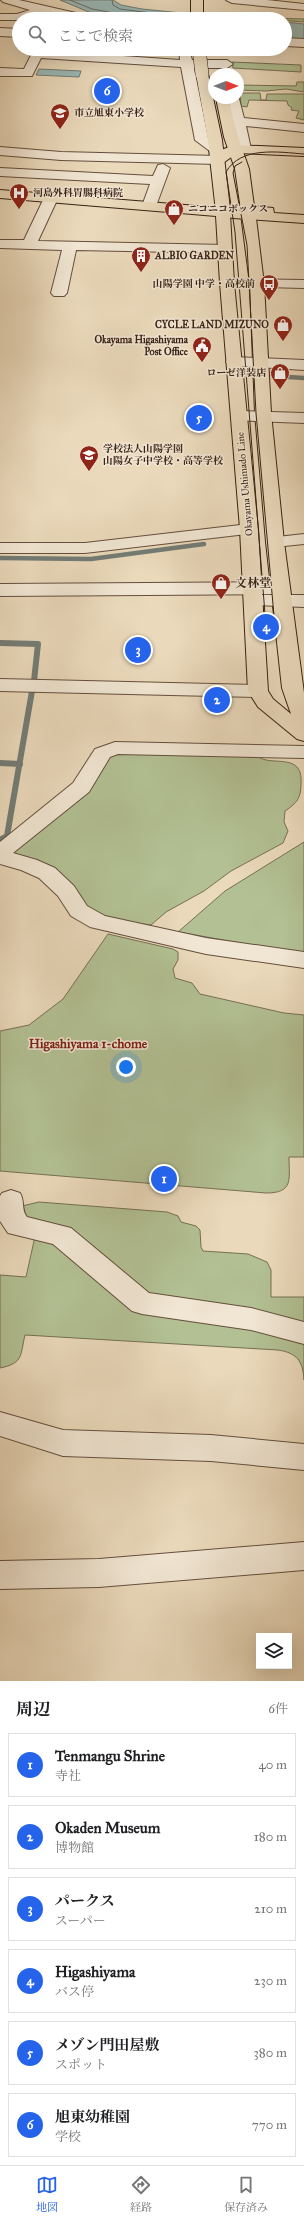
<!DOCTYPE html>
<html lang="ja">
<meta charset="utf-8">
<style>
body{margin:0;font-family:"IM FELL Great Primer","Noto Serif JP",serif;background:#f2f2f2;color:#202124}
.controls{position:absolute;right:12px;bottom:12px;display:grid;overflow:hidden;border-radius:0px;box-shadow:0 4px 16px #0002}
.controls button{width:36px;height:36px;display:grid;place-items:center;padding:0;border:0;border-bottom:1px solid #e0e0e0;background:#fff;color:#202124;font:20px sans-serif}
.compass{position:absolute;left:208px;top:68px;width:36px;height:36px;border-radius:50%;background:#fff;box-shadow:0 4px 16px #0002;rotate:90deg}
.you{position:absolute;left:126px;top:1067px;width:14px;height:14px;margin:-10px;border:3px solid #fff;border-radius:50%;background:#1a73e8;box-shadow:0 0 0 6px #1a73e833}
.badge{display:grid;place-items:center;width:26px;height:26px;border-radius:50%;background:#2563eb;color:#fff;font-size:13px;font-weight:700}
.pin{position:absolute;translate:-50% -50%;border:2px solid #fff;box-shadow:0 1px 4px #0006}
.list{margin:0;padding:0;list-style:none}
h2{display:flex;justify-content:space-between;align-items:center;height:52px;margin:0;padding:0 16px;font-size:17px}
h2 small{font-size:13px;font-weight:400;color:#757577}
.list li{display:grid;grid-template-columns:26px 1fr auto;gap:12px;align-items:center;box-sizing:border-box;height:64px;margin:0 8px 8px;padding:0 8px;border:1px solid #e0e0e0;border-radius:0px}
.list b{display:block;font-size:15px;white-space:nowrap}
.list p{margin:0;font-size:13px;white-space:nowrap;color:#757577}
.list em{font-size:13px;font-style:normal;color:#757577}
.icon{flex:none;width:22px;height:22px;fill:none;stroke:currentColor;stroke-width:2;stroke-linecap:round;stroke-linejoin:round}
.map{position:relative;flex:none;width:304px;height:1681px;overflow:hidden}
.search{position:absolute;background:#fff;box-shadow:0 4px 16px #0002;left:12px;right:12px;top:12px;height:44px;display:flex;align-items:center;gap:10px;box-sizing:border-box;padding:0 14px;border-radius:22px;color:#757577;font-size:15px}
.sheet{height:484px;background:#fff}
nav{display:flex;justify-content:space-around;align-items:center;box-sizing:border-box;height:56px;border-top:1px solid #e0e0e0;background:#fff;font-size:11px;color:#757577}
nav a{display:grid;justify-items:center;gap:2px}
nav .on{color:#2563eb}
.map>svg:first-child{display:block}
</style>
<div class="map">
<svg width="304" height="1681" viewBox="0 0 304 1681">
<rect width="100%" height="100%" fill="#ead9bb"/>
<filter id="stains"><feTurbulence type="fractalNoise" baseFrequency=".005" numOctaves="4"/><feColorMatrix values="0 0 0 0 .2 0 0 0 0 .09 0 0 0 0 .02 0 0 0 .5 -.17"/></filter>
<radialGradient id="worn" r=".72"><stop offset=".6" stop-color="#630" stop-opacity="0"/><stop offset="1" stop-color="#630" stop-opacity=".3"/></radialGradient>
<g fill="#b2c093" stroke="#767053">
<path d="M225,13L258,16L260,18L304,19V22L226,16Z"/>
<path d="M232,62L301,65V72L233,68Z"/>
<path d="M297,82H304V92L286,89L266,91L238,90L239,85L296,86Z"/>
<path d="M240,93H260L261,100H266L267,94H304V120L296,118L299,111L291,110L292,108L288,105L287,101L249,100L247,107L241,106Z"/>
<path d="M109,753H252C256,756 261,759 266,760C282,763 303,757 301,784C301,798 297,803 285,811L284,822L288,831L283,843L231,871L204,891L166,912L151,925L116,921L100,915L88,908L14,854L13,849Z"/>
<path d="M304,842V954L178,932L225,891Z"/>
<path d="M108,934L173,949L178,952V960L173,969L175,978L192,983L200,994L284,1013L304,1015V1157H289C289,1179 294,1193 266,1193L0,1171V1031L29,1025L63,999Z"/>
<path d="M39,1202L167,1212L178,1216L181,1222L196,1226L200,1230L201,1247L203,1251L248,1254L267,1262L271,1270V1297H304V1380C303,1361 297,1353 278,1350L25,1335C20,1355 24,1363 0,1368V1275L26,1277L38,1223L24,1219L22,1206Z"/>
</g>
<g fill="#9ab9b7" stroke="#737c75">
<path d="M60,0H113L121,5L142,9L242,19H122L91,13Z"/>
<path d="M285,22L304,24V39L285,38Z"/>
<path d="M39,69L81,71L79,77L36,75Z"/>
</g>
<path fill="#ead9bb" d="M184,12L224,15V19H184Z"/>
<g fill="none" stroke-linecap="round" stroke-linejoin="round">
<g stroke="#6a6d65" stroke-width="1">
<path d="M70,0L92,9L114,13L117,19"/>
<path d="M112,0L113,5L120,9L190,18"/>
</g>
<g stroke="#737c75" stroke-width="4.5">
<path d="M273,376L304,378"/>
<path d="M0,558L91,559L204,544"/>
</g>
<g stroke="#737c75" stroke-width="6">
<path d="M0,643L38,644L34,681"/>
<path d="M0,763L20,764"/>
<path d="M0,840L7,836L32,691"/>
</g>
<g stroke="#654f3d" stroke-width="2">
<g id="minor">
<path d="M1,0H19L76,13L78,15L72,18L43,14L17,20H0V14H17L30,10L3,2Z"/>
<path d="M226,0H267L304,4V10L232,3Z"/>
<path d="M0,28L19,29V37L0,36Z"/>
<path d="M285,38L304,39V47L285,46Z"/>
<path d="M179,49H189L192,60H227L233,64L227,68H194L208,138L223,149L221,152H211L195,140L181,67L41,58L32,76H0V68L24,69L33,51L37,50L180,60Z"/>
<path d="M238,95L244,118L304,124V132L246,126L251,149L244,153L239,152L228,98H238Z"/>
<path d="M0,147L61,152L218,156L225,160L218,164L61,160L0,155Z"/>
<path d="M163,164L170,168L156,206L149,210L142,206L150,184L0,176V168L153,176L158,165Z"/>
<path d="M51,194L58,198L38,241L225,245L232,249L225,253L76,250L67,293L64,296H54L51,293L62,250L0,248V240H24L44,198Z"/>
<path d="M227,279L304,280V288L222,286L220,283L222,280Z"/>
<path d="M234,357L304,360V370L228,365L226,362L228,359Z"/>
<path d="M239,411L304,413V423L233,420L231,416L233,412Z"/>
<path d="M249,524L255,525L258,529L255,533L85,553H0V543H85Z"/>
<path d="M304,534V544L275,547L269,546L266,542L269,538Z"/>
<path d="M281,582L288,584L290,588L288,592L281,594L0,596V584Z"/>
<path d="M261,595H304V607L254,605L252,601L254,597Z"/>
<path d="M0,679L258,685L265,687L268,691L265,695L258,697L0,691Z"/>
<path d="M115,742L304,746V758L118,754L110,757L89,792L13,853L37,860L55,868L74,886L87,906L105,916L206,938L304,952V968L206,954L90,927L71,916L58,896L39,878L21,870L0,864V842L73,783L95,749Z"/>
<path d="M11,1190L20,1193C25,1201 21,1210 27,1217L71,1228L149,1293L251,1308L304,1322V1344L251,1330L142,1314L132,1311L53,1244L8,1233L0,1221V1196L2,1193Z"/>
<path d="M0,1412L63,1430L211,1435L304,1444V1470L211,1461L63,1456L0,1436Z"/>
<path d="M304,1542V1570L99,1587L0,1589V1561L99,1559Z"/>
</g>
</g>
<g stroke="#392113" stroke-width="2">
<g id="major">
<path d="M235,145L304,148V156L237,153L223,163H213L211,160L221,150Z"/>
<path d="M0,190L222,208C230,205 249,201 255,210L264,284L271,413L284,542L304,693V741L297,739L258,707L248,691L240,529L220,283L216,216L0,198ZM233,213L241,214L250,284L255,413L266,542L282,688L291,714L273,699L268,691L258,529L234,283L230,214Z"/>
</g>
</g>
<g stroke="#392113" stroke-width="2">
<g id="highway">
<rect x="191" y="0" width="12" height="19"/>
<path d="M202,70L208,74L222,140L230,209L241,210L235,169L224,137L216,98H228L238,137L249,169L254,206L273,208L274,213L304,215V223L233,218L218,215L216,212L208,140L196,74Z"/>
</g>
</g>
<use href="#minor" fill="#f1e6d3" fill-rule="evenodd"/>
<use href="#major" fill="#ead9bb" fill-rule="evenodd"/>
<use href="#highway" fill="#ead9bb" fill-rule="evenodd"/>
<g stroke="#392113" stroke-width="1">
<path d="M242,162L235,166L233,173L247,245L256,413L275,627"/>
<path d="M266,627L235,232L226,172C241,146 278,152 304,154"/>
</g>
<g stroke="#392113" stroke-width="14" stroke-linecap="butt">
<path id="highway-bridge" d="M199,49L202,74"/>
</g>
<use href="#highway-bridge" stroke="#ead9bb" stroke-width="13"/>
</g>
<defs>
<g id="school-pin" transform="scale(1)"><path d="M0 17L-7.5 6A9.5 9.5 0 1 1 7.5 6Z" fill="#8f2418" stroke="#f1e6d3"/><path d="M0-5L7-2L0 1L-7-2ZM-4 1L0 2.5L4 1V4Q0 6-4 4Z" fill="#fff"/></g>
<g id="hospital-pin" transform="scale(1)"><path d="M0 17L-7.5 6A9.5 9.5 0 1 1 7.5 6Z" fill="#8f2418" stroke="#f1e6d3"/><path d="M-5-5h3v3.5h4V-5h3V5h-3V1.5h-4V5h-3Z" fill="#fff"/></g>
<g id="shop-pin" transform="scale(1)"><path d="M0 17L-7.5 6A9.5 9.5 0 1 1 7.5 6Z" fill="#8f2418" stroke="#f1e6d3"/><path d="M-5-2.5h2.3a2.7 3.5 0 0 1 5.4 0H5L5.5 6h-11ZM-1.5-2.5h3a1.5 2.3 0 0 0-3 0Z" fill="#fff"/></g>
<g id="building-pin" transform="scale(1)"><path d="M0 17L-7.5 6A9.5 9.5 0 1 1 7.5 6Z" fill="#8f2418" stroke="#f1e6d3"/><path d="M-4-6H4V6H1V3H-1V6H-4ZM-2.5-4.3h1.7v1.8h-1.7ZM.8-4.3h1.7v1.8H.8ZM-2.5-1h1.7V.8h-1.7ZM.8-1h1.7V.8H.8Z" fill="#fff"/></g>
<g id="bus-pin" transform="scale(1)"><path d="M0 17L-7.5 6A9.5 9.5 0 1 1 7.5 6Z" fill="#8f2418" stroke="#f1e6d3"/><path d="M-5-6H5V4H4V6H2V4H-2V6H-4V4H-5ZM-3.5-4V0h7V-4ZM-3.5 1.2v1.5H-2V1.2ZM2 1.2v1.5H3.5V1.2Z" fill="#fff"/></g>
<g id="civic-pin" transform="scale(1)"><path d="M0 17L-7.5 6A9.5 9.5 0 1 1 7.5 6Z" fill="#8f2418" stroke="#f1e6d3"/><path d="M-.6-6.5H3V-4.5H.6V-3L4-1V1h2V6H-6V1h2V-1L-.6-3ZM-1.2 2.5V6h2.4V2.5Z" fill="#fff"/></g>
</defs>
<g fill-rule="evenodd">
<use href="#school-pin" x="60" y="113"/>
<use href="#hospital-pin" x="19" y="193"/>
<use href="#shop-pin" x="174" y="209"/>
<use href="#building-pin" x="141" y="256"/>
<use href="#bus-pin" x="269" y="284"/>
<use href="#shop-pin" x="283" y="325"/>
<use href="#civic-pin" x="202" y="346"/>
<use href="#shop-pin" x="280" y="373"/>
<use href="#school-pin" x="89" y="455"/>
<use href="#shop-pin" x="221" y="583"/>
</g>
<g text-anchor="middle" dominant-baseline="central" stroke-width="3" stroke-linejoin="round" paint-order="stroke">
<g font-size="10" font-weight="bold" fill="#392113" stroke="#f1e6d3" text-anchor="start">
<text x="74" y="113">市立旭東小学校</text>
<text x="33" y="193">河島外科胃腸科病院</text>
<text x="188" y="209">ニコニコボックス</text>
<text x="155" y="256">ALBIO GARDEN</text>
<text x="255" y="284" text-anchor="end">山陽学園 中学・高校前</text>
<text x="269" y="325" text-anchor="end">CYCLE LAND MIZUNO</text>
<text x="188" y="340" text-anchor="end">Okayama Higashiyama<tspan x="188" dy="12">Post Office</tspan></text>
<text x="266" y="373" text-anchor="end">ローゼ洋装店</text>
<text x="103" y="449">学校法人山陽学園<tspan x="103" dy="12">山陽女子中学校・高等学校</tspan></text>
</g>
<g font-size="10" fill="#392113" stroke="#f1e6d3">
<text transform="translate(245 484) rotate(-95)">Okayama Ushimado Line</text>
</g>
<g font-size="12" font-weight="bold" fill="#392113" stroke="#f1e6d3" text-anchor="start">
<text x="235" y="583">文林堂</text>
</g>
<g font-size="13" font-weight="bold" fill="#7a1f14" stroke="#f1e6d3">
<text x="88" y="1044">Higashiyama 1-chome</text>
</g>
</g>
<rect width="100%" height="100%" filter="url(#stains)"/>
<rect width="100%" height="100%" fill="url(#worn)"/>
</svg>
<div class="controls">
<button><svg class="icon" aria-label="layers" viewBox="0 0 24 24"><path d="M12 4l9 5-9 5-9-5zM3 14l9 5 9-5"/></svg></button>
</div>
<svg class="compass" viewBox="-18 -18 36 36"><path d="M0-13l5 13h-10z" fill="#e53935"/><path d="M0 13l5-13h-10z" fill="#757577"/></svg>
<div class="you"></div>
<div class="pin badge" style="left:164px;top:1179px">1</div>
<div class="pin badge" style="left:217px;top:700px">2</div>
<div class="pin badge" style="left:138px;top:650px">3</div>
<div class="pin badge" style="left:266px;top:627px">4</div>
<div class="pin badge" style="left:199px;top:418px">5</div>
<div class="pin badge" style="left:107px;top:91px">6</div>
<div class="search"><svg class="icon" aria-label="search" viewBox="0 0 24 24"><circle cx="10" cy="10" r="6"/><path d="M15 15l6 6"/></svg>ここで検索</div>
</div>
<section class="sheet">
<h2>周辺<small>6件</small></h2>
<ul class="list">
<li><span class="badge">1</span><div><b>Tenmangu Shrine</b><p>寺社</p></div><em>40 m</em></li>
<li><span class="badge">2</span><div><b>Okaden Museum</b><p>博物館</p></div><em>180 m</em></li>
<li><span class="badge">3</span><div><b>パークス</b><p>スーパー</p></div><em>210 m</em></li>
<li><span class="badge">4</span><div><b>Higashiyama</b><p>バス停</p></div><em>230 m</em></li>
<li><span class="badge">5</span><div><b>メゾン門田屋敷</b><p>スポット</p></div><em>380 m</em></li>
<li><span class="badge">6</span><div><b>旭東幼稚園</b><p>学校</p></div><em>770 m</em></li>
</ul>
</section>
<nav>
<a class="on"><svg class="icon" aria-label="map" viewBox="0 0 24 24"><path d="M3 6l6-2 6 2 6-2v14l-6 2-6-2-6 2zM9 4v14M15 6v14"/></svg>地図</a>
<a><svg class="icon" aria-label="directions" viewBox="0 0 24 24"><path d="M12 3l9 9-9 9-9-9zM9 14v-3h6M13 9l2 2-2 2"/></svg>経路</a>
<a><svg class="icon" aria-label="saved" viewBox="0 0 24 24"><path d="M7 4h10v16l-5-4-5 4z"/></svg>保存済み</a>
</nav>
